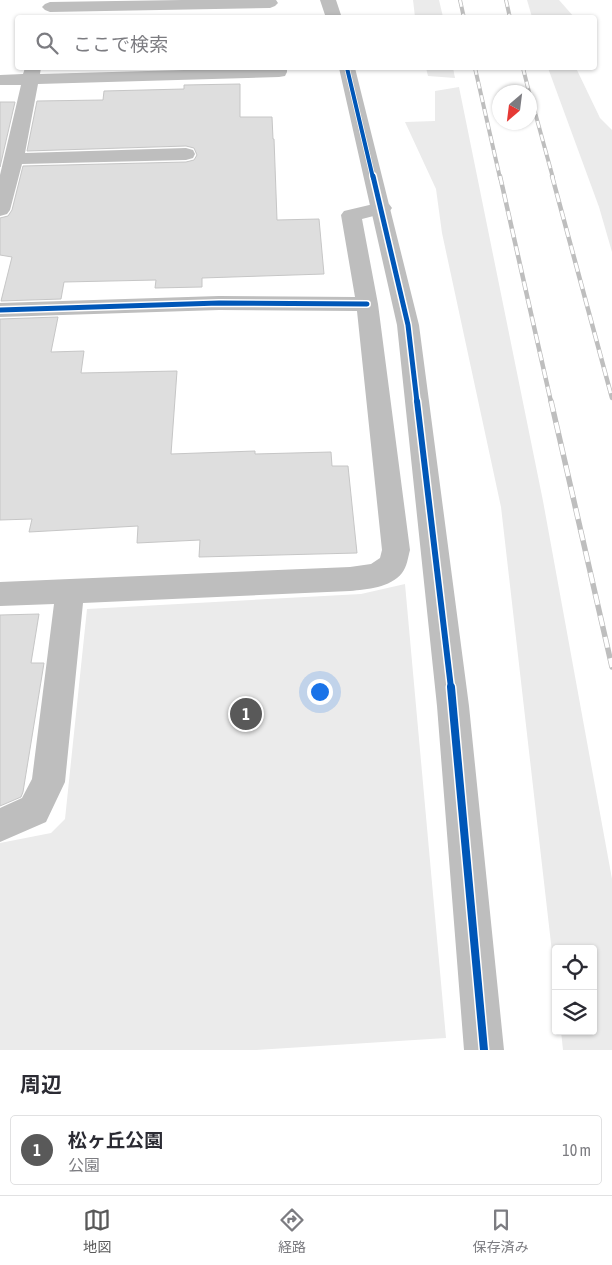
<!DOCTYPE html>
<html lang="ja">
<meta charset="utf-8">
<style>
body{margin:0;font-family:"Asap Condensed","Noto Sans JP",sans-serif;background:#f7f7f7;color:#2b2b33}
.controls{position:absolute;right:15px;bottom:15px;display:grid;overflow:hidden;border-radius:5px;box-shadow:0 1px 4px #0004}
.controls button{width:45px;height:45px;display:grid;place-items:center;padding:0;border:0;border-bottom:1px solid #e1e1e2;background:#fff;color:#2b2b33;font:25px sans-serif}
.compass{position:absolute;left:492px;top:85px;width:45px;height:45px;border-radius:50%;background:#fff;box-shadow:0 1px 4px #0004;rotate:208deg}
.you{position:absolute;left:319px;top:691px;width:18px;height:18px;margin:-12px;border:4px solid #fff;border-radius:50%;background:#1a73e8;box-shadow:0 0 0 8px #1a73e833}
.badge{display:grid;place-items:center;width:32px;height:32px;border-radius:50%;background:#595959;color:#fff;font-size:16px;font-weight:700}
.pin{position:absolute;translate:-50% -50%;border:2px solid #fff;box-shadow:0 1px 5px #0006}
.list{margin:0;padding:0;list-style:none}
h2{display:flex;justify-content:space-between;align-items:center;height:65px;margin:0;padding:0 20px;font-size:21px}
h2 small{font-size:16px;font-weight:400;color:#7c7c81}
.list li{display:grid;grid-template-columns:32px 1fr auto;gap:15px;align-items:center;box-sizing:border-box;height:70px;margin:0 10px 10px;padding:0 10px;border:1px solid #e1e1e2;border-radius:5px}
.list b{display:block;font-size:19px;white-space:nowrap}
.list p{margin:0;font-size:16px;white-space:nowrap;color:#7c7c81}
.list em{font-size:16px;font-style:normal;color:#7c7c81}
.icon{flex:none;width:28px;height:28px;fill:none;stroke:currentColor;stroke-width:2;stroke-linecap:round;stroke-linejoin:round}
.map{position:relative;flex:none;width:612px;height:1050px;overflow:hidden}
.search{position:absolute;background:#fff;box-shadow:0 1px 4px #0004;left:15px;right:15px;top:15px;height:55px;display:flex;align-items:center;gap:12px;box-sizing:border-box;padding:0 18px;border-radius:5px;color:#7c7c81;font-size:19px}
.sheet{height:145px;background:#fff}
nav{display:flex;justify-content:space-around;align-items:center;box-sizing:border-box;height:70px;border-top:1px solid #e1e1e2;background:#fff;font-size:14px;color:#7c7c81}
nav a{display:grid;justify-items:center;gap:2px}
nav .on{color:#595959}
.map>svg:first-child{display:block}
</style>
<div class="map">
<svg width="612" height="1050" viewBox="0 0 612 1050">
<rect width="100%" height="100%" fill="#fff"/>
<g fill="#ebebeb">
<path d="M413,0H439L443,17H415Z"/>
<path d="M527,0H559L574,17H532Z"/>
<path d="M426,68H453L455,78L428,76Z"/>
<path d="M548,68H576L600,118L612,130V252L599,207Z"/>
<path d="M459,87L543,501L612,879V1050H563L561,1031H593V949H556V987L501,507L442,233L436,189L405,122L435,121V91Z"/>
<path d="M405,584L446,1038L256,1050H0V843L51,833L65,819L87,609L361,594Z"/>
</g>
<g fill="#dedede" stroke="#c6c6c6">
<path d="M240,84V117H272L273,139H274L277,220L319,219L324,274L202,278V287L155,288L156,280L64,282L61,299L1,301L12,257L0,255V218L8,216L12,210L23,166L186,162L194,160L197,155L194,148L186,146L27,151L37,101L103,100L104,91L184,89V85Z"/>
<path d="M0,102H15L0,167Z"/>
<path d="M58,317L51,352L84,351L81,373L177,371L171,454L255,451V454L331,452L332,466H348L357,553L199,557L200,540L137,543L138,526L29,532L32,519L0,520V319Z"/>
<path d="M39,614L31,663H44L23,792L21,797L0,806V615Z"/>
</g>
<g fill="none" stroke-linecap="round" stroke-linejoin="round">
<g fill="#bebebe" fill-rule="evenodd">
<path d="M182,0H276L278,3L275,6L270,8L50,12L45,10L42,7L45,4L50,2Z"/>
<path d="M25,68H41L40,74L259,68H287V72L285,76L279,77L38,84L25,153L186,148L193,150L195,154L193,158L186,160L22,164L10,210L7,214L0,216V175L21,85H0V75L23,74Z"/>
<path d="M382,202L389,204L392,208L389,212L362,219L378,304L410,550C408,557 407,567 402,573C390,588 367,589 350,591L83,603L65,782L46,822L0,842V808L22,798L32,779L54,604L0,606V582L350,567L371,564L380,558L382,550L357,311L219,310L0,317V303L219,296L355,297L341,215L344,211Z"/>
</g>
<g fill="#bebebe" fill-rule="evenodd">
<path d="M320,0H336L342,18H326Z"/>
<path d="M339,68H355L419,325L469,706L504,1050H464L437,706L397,325Z"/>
</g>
<g stroke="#bebebe" stroke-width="4">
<g id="rail-far2">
<path d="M460,0L464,18"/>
<path d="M506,0L510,18"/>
<path d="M475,68L500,178"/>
<path d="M523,68L529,92"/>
<path d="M530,94L553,178"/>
</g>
</g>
<g stroke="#bebebe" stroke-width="4.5">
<g id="rail-far1">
<path d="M500,176L551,402"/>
<path d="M552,176L612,398"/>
</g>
</g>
<g stroke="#bebebe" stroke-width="5.5">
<path id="rail" d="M551,401L612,667"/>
</g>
<use href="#rail-far2" stroke="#fff" stroke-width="2.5" stroke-dasharray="7" stroke-linecap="butt"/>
<use href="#rail-far1" stroke="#fff" stroke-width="3" stroke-dasharray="9" stroke-linecap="butt"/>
<use href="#rail" stroke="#fff" stroke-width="4" stroke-dasharray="11" stroke-linecap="butt"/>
<g stroke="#fff" stroke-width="5.5">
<path id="cycleway-far3" d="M347,68L373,178"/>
</g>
<g stroke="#fff" stroke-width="8">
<g id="cycleway-far2">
<path d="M373,176L408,325L417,402"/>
<path d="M0,310L219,303L367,304"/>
</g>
</g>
<g stroke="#fff" stroke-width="9">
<path id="cycleway-far1" d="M417,401L451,688"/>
</g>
<g stroke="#fff" stroke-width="11">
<path id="cycleway" d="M451,687L484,1050"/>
</g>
<use href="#cycleway-far3" stroke="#0057b8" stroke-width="4"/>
<use href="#cycleway-far2" stroke="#0057b8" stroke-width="5"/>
<use href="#cycleway-far1" stroke="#0057b8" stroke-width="6"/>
<use href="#cycleway" stroke="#0057b8" stroke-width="8"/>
</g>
</svg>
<div class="controls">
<button><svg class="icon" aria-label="locate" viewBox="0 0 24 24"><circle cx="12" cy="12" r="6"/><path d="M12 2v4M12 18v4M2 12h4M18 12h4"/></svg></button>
<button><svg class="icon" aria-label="layers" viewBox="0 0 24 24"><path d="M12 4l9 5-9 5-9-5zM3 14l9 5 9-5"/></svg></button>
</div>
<svg class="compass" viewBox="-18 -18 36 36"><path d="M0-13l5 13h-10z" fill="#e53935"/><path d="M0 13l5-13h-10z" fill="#7c7c81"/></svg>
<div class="you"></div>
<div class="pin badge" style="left:246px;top:714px">1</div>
<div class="search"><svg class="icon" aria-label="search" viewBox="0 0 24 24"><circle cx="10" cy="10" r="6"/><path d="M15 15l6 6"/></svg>ここで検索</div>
</div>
<section class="sheet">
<h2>周辺<small></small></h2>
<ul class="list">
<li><span class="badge">1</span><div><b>松ヶ丘公園</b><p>公園</p></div><em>10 m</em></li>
</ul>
</section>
<nav>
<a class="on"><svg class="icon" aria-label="map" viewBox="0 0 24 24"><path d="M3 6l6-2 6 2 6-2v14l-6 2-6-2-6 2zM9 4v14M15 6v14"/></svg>地図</a>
<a><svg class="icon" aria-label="directions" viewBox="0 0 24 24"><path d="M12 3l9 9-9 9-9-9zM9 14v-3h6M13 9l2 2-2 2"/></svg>経路</a>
<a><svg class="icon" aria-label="saved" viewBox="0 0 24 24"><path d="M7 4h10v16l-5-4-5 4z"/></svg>保存済み</a>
</nav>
